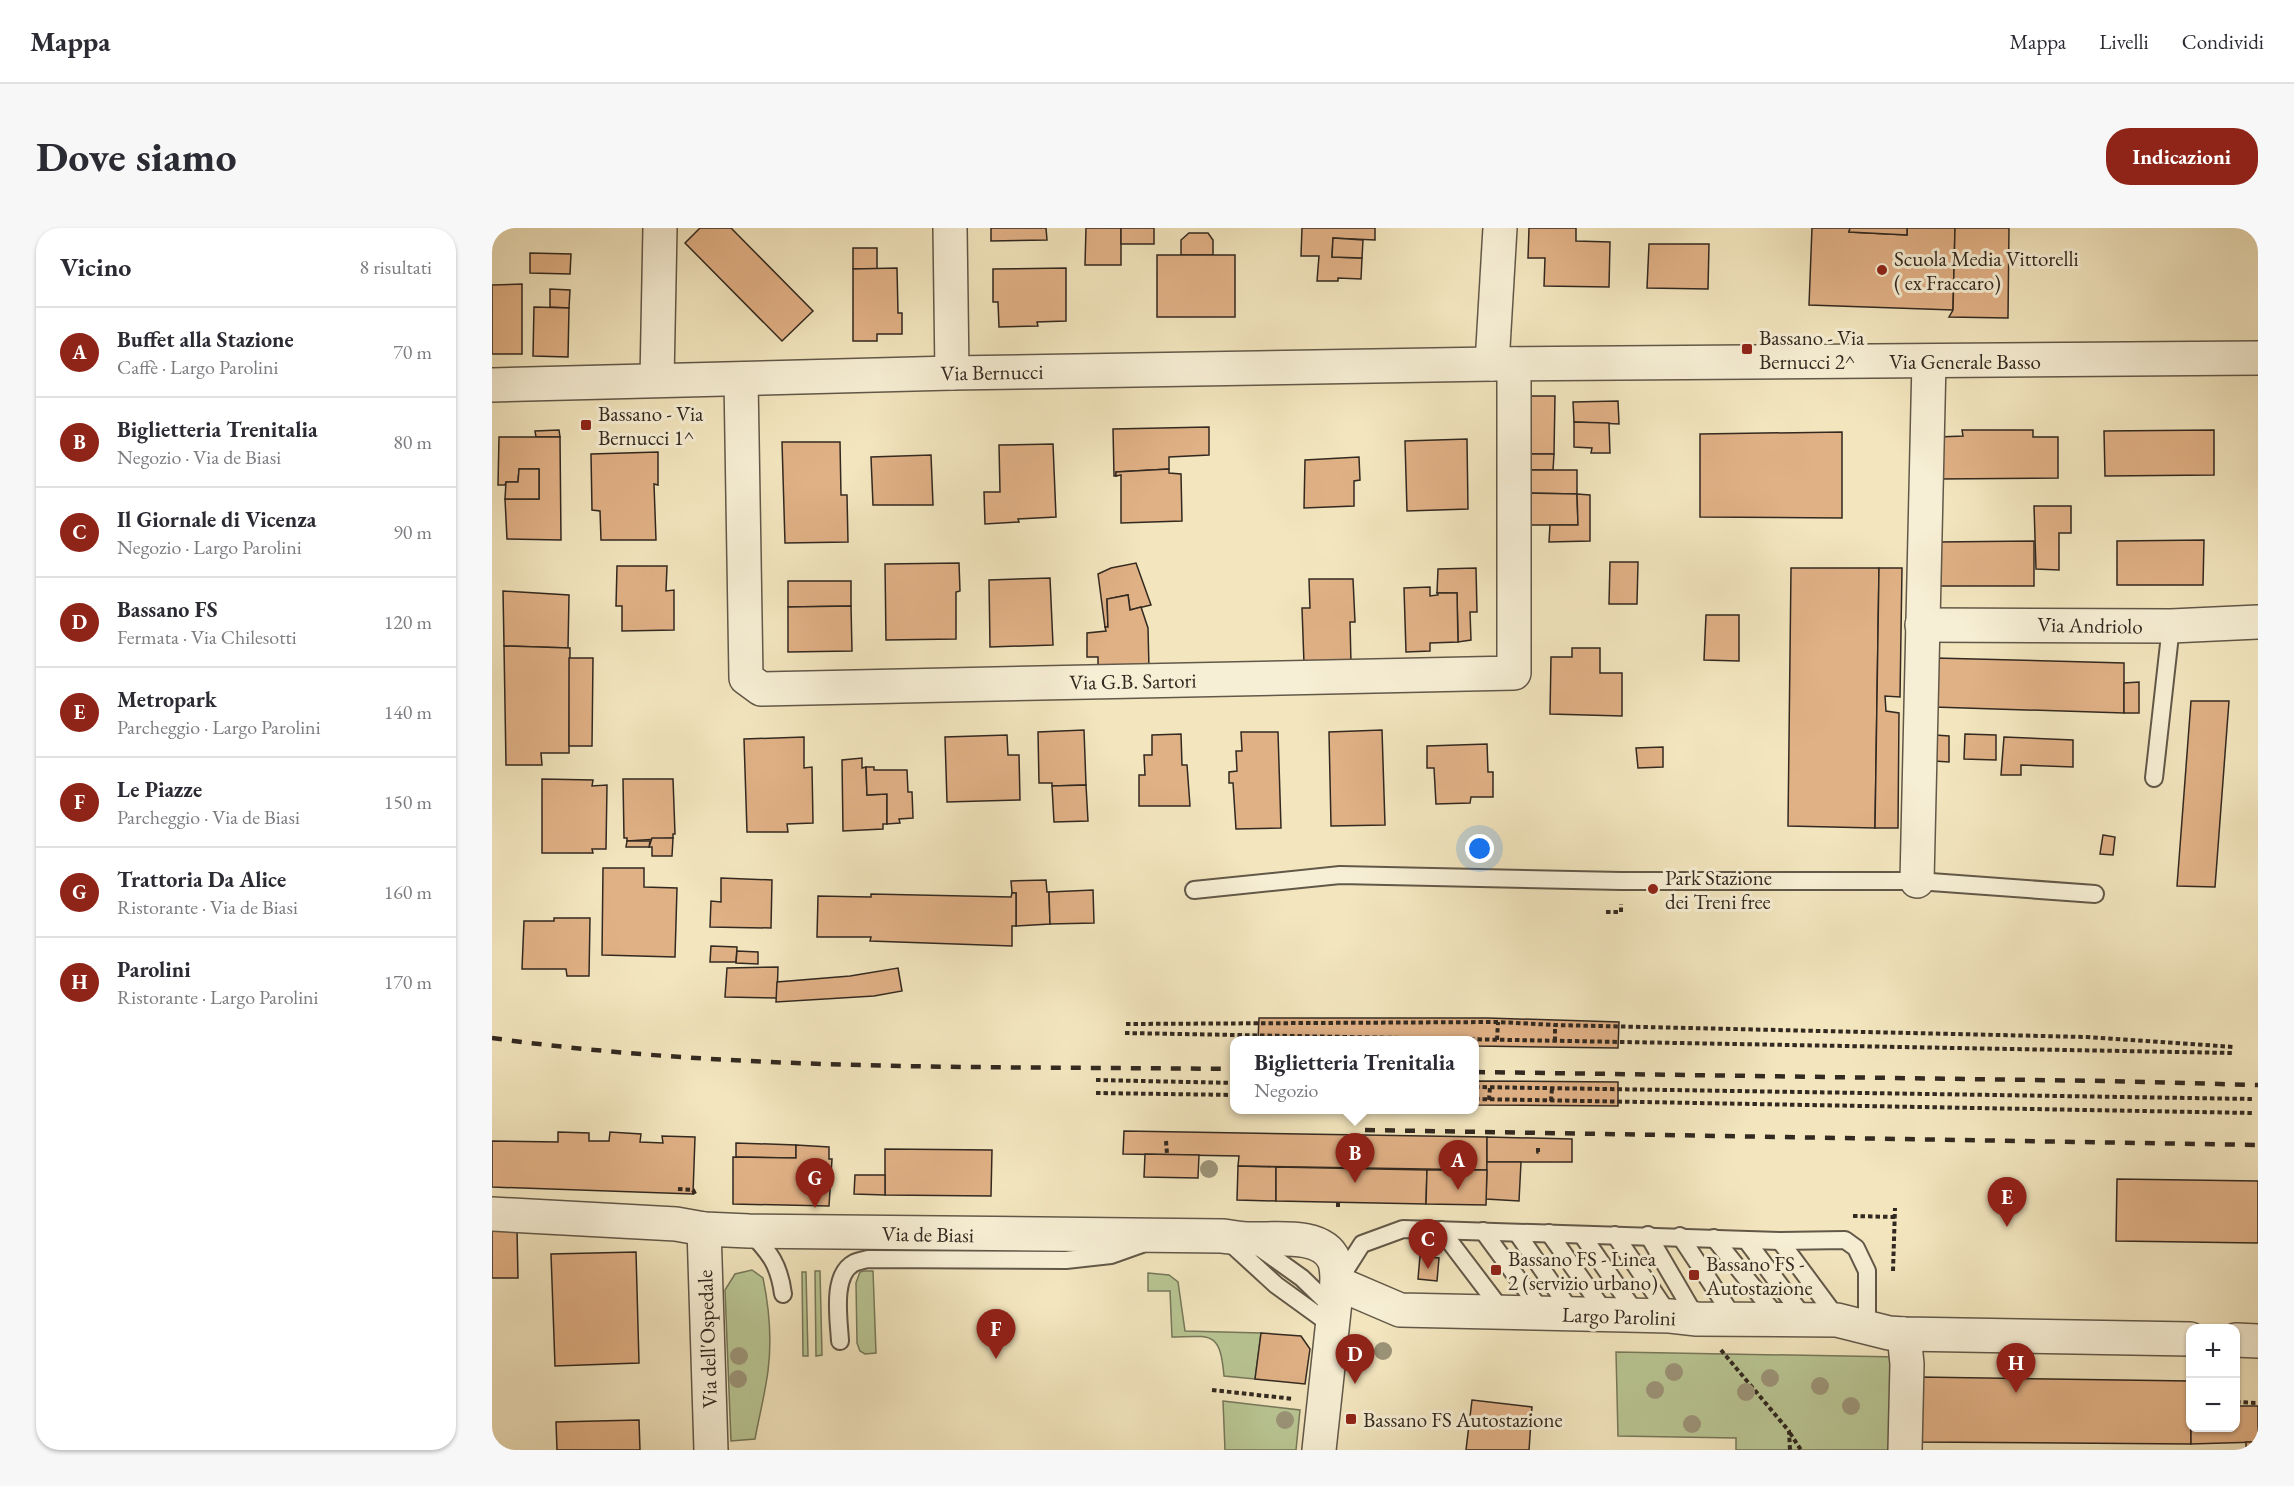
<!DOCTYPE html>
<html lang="it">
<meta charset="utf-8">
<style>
body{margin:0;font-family:"EB Garamond",serif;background:#f7f7f7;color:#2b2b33}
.controls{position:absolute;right:18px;bottom:18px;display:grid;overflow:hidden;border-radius:12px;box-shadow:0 2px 4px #0004}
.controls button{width:54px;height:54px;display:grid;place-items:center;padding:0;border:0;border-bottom:2px solid #e1e1e2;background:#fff;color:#2b2b33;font:30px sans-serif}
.you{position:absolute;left:988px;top:621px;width:21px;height:21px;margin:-15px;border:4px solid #fff;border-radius:50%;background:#1a73e8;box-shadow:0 0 0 9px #1a73e833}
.badge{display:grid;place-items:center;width:39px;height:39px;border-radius:50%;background:#8f2418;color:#fff;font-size:20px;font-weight:700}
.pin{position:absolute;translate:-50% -50px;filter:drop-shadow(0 2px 3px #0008)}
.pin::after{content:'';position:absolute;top:32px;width:21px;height:18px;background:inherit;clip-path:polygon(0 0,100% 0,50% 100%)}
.popup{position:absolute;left:738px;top:808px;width:249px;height:78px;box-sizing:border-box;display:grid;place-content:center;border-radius:12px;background:#fff;filter:drop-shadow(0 2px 4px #0005);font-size:20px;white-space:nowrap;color:#7c7c81}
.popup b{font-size:22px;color:#2b2b33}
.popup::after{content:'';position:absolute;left:50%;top:100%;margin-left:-12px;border:12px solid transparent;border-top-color:#fff}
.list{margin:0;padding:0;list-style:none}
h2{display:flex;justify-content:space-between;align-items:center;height:78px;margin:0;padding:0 24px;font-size:26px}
h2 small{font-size:20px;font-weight:400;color:#7c7c81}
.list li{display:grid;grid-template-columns:39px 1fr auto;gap:18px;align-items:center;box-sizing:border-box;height:90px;padding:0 24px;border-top:2px solid #e1e1e2}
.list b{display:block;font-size:22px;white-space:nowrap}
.list p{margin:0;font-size:20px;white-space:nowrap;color:#7c7c81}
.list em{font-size:20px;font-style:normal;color:#7c7c81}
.map{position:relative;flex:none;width:1766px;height:1222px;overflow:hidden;border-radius:24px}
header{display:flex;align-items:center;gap:36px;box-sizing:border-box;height:84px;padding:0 30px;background:#fff;border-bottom:2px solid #e1e1e2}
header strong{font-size:28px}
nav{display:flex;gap:33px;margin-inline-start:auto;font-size:21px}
.intro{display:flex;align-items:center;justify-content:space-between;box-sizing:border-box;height:144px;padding:0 36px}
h1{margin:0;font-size:42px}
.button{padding:15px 27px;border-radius:24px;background:#8f2418;color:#fff;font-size:21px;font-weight:700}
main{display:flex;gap:36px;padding:0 36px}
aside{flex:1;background:#fff;border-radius:24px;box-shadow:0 2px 4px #0004}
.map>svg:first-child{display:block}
</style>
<header>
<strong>Mappa</strong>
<nav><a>Mappa</a><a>Livelli</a><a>Condividi</a></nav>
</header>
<div class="intro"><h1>Dove siamo</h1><a class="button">Indicazioni</a></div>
<main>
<aside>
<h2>Vicino<small>8 risultati</small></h2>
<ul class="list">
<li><span class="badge">A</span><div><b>Buffet alla Stazione</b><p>Caffè · Largo Parolini</p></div><em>70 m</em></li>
<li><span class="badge">B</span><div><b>Biglietteria Trenitalia</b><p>Negozio · Via de Biasi</p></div><em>80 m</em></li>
<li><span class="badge">C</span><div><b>Il Giornale di Vicenza</b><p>Negozio · Largo Parolini</p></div><em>90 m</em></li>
<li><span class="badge">D</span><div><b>Bassano FS</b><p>Fermata · Via Chilesotti</p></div><em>120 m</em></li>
<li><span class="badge">E</span><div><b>Metropark</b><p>Parcheggio · Largo Parolini</p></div><em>140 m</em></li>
<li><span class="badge">F</span><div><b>Le Piazze</b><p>Parcheggio · Via de Biasi</p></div><em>150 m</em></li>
<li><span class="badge">G</span><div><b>Trattoria Da Alice</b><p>Ristorante · Via de Biasi</p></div><em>160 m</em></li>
<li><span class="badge">H</span><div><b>Parolini</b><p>Ristorante · Largo Parolini</p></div><em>170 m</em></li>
</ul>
</aside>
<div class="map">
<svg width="1766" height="1222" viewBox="0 0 1766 1222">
<rect width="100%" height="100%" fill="#f3e6bf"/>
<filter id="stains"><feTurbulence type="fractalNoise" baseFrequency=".00333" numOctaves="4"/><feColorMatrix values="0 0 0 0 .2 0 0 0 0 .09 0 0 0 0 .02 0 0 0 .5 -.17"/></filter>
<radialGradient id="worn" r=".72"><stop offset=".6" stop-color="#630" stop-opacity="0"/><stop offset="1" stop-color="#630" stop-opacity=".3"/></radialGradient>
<g fill="#b9c694" stroke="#76785a" stroke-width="1.5">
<path d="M260,1042L271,1050C277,1079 280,1112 276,1143C273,1166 267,1189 263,1211L239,1213L233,1062L243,1046Z"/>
<path d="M323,1043H328L330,1127L324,1128Z"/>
<path d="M372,1043H381L384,1125L373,1126L368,1123L365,1115L364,1055L368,1044Z"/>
<path d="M310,1044H314L316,1128H311Z"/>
<path d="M656,1045L677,1047L686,1054L693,1103L769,1105L763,1151L732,1148C728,1103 720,1108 680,1109L678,1063H656Z"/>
<path d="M1124,1124L1406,1129L1403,1222H1244V1210L1126,1208Z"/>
<path d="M731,1173L808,1182L804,1222H733Z"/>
</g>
<g fill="#e1b186" stroke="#322920" stroke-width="1.5">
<path d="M208,0H239L321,83L290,113L193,15Z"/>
<path d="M499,0H554L555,12L499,13Z"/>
<path d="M594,0H629V37H593Z"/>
<rect x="629" y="0" width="33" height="16"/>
<path d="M810,0H883V12L841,10L840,29L870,30L869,51L846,50V53H825L827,28H809Z"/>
<path d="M1037,0H1084V13L1118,14L1117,59L1052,58L1053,30H1036Z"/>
<path d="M1320,0H1358L1357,4L1415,7V0H1463L1461,82L1317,77Z"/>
<path d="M1358,0H1415V7L1357,4Z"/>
<path d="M1463,0H1517L1516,90L1457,89L1461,82Z"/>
<path d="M697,5H716L721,12V27H689V12Z"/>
<path d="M841,10L871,12L870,30L840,29Z"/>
<path d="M1157,16H1217L1216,61L1155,60Z"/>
<rect x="361" y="20" width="24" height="21"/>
<path d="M38,25L79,26L78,46L38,45Z"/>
<rect x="665" y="27" width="78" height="62"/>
<path d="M405,40L406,85H410V106H385V113H361V41Z"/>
<path d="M574,40V93L545,94L546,98L507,99L506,74H501V41Z"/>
<path d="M30,56V126H0V57Z"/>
<path d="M58,61L78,62L77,80L58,79Z"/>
<path d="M42,79L77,80L76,129L41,128Z"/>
<path d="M1028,168H1063L1062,226H1028Z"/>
<path d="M1126,173L1127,196L1082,194L1081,174Z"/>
<path d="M1082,194L1117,195L1118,225H1099L1100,220L1082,219Z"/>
<path d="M717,199V227L677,229V241L624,244V248H622L621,201Z"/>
<path d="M67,202L68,209H44L43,203Z"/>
<path d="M1470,202H1541V209H1566V250L1447,251L1446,209L1471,208Z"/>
<path d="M1722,202V247L1613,248L1612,203Z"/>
<path d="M1350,204V290L1208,289V206Z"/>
<path d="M7,209H68L69,312L15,311L13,271H47V241H27L26,254H14L13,257H6Z"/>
<path d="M975,211L976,281L915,283L913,213Z"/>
<path d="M290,214H348L349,267H355L356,314L293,315Z"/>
<path d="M561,216L564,289L526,291L527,294L493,296L492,264H508L507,217Z"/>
<path d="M166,224V257L162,256L164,312H109L108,283L100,282L99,226Z"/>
<path d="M1028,226H1062L1061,242H1028Z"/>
<path d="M439,227L441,277H381L379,229Z"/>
<path d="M867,229L868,252L862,253V278L812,280L813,232Z"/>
<path d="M27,241H47V271H13L14,254H26Z"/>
<path d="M677,241V245L689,246L690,293L629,295V247L624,248V244Z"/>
<path d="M1028,242H1085V266L1028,265Z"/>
<path d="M1028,265L1085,266L1086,297H1028Z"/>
<path d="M1085,266L1098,267V313L1057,314L1058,297H1086Z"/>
<path d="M1542,278H1579V305H1567V342L1544,341Z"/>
<path d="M1712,312L1711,357H1625V313Z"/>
<path d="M1542,313V358H1446V314Z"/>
<path d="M1118,334H1146L1145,376H1117Z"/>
<path d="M467,335L468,363L464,364V411L394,412L393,336Z"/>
<path d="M644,335L659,377L638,382L636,367L615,371L616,399H613L606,346L619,340Z"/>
<path d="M125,338H175L174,363L182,362V402L130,403V378H124Z"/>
<path d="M984,340L985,384H978L979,412L966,414L965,365H945L946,341Z"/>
<path d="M1299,340H1387L1383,600L1296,598Z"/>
<path d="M1387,340H1410L1408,469L1393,468L1394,483L1407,485L1406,600H1383Z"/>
<path d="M558,350L561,417L498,419L497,352Z"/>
<path d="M817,351H861L863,394H858L859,435L812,436L810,380H818Z"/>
<path d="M296,353H359V378L296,379Z"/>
<path d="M938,359V368L946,367L945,365H965L966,414L938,415V423L914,424L912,360Z"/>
<path d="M11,363L77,367L76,420L12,418Z"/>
<path d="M636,367L638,382L649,379L656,400L657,441L606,442V429H595V405L614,403L613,399H616L615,371Z"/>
<path d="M359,378L360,423L296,424V379Z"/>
<path d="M1214,387H1247V433L1212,432Z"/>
<path d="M12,418L78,420L77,525H49L50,537H14Z"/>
<path d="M1080,420H1108V445H1130V488L1058,486L1059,429H1080Z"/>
<path d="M77,430H101L100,518H77Z"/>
<path d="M1443,430L1632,435V485L1442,479Z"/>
<path d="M1647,454V485H1632V455Z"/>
<path d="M1699,473H1737L1723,659L1685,658Z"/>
<path d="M592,502L594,557L560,558V555H547L546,504Z"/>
<path d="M890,502L893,597L839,598L837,504Z"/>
<path d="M749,504H786L789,600L744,601L741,555H737V544L745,543L744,523H750Z"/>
<path d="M689,506L690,537H695L698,578H647V547H653L652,527H660V507Z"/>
<path d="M1473,506L1504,507V532L1472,531Z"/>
<path d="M515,507L516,527H527L528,572L455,574L453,509Z"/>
<path d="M1443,507L1457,508V534L1442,533Z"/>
<path d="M312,509V540L320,539L321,595L295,596L296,604H255L252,511Z"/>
<path d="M1512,509L1581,512V539L1529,537V547H1509Z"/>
<path d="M995,516L996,544H1001V569H979L978,575L944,576L942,540H935V518Z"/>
<path d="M1171,519V539L1146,540L1144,520Z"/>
<path d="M370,530V540L374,539L375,567L395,566V596H391V601L351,603L350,532Z"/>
<path d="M374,539H382V542H415L416,564H420L421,590L407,591L408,595L395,596V566L375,567Z"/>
<path d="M50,551L101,552L100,558L115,557L114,621H100L101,625H50Z"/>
<path d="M131,551H181L183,606H181V610L135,613V610H132Z"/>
<path d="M594,557L596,593L562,594L560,558Z"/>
<path d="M1611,607L1623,609L1621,627L1608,626Z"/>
<path d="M160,610H181L180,628H160V619H157Z"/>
<path d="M135,613H158L157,619H134Z"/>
<path d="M111,640H152V659L185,660L183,729L110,727Z"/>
<path d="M229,650L280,652L279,700L218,699L219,673L229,674Z"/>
<path d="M554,652L555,664H557L558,696L524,698V665H520L519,653Z"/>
<path d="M601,662L602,695L558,696L557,664Z"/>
<path d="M520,665H524V698H520V718L378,713L379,709H325L326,668L379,669V666L519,669Z"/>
<path d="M62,690H98L97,748H75L74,741H30L32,693H62Z"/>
<path d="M219,718L245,719L244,734H218Z"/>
<path d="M245,723L266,724V736L244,735Z"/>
<path d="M286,739L285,770L233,769L235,740Z"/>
<path d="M406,740L410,763L382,768L284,774L285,754L358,748Z"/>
<path d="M767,790H996L1127,794L1126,820L983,818V812H766Z"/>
<path d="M983,853L1126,854V878L983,877Z"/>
<path d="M632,903L995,909V942L746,938L747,928L631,926Z"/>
<path d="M66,904L97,905V913H117L118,904L149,906L148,914L171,915L170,908L203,909L201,966L0,959V913L66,914Z"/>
<path d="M995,909L1080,911V934H995Z"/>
<path d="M244,915L304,917V930L244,929Z"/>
<path d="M304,917L337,919V931H340L337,978L241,976V929L304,930Z"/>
<path d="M393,921L500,922L499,968L393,967Z"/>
<path d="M653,926L707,927L706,950L652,949Z"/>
<path d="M995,934H1029L1027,973L994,971Z"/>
<path d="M746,938L784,939V973L745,972Z"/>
<path d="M784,939L935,942L934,976L784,973Z"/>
<path d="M935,942H995L994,977L934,976Z"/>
<path d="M363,947H393V967L362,966Z"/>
<path d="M1625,951L1766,953V1015L1624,1013Z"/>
<path d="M25,1001L26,1050H0V1002Z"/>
<path d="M144,1024L147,1135L63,1138L59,1026Z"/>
<path d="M928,1028L947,1030L945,1053L926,1051Z"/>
<path d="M769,1105L809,1108L818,1121L813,1156L763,1151Z"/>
<path d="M1427,1149L1698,1153L1699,1216L1426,1214Z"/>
<path d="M980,1172L1040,1179L1037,1222H974Z"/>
<path d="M1744,1178H1766V1214L1699,1216V1200H1744Z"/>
<path d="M147,1192L148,1222H65L64,1194Z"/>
<rect x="1754" y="1214" width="12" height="8"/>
</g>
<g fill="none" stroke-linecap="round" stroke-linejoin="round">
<g stroke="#625848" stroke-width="20">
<g id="service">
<path d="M1662,550L1679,398"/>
<path d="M702,662L848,647L1129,653H1425L1603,666"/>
<path d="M949,1002L1012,1085"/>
<path d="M257,1003C278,1025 287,1036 291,1066"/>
<path d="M991,1003L1051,1085"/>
<path d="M1025,1005L1081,1086"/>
<path d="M1057,1005L1115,1087"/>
<path d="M1090,1007L1146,1088"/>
<path d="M1123,1007L1178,1088"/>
<path d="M1156,1007L1205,1091"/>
<path d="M1188,1008L1242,1090"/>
<path d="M1222,1010L1286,1090"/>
<path d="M1254,1012L1314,1092"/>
<path d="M736,1013L784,1057L842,1099"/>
<path d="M1288,1013L1348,1094"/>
<path d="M761,1015L810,1050L843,1082"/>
<path d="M849,1049L870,1016L911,1001L1288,1013L1353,1012L1364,1020L1375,1043V1099"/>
<path d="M348,1113C347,1092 339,1047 362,1035C366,1033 372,1032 376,1031L574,1032L619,1027L650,1016"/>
</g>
</g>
<g stroke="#625848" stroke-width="36">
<g id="minor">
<path d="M458,0L460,145"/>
<path d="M1000,136L1008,0"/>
<path d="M249,151L254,450L269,461L1022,445V136"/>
<path d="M165,152L168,0"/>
<path d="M0,157L460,145L1000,136L1766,130"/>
<path d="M1430,397L1679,398L1766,394"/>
<path d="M1425,653L1437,133"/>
<path d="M0,986L184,996L212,1001L257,1003L730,1008C740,1009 749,1011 759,1011C782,1012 830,1004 842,1032C845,1039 845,1048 845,1055L827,1222"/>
<path d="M212,1001L219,1222"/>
<path d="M845,1055L908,1082L1178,1088L1205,1091L1345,1092L1397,1105L1412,1106L1698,1111"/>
<path d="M1412,1106L1415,1136L1413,1222"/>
<path d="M1744,1112L1766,1113"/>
</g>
</g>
<g stroke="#322920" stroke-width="4" stroke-dasharray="4.5 3" stroke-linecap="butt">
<path d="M1114,684H1129V676"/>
<path d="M634,796L1006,794L1063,797L1595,809L1742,819"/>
<path d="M633,805L1741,825"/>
<path d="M1005,812L1006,794"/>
<path d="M1063,813V797"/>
<path d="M604,852L743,855"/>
<path d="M983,859L1761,871"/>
<path d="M604,865L743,867"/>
<path d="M983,871L1761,885"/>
<path d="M997,872L998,859"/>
<path d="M1059,873L1060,860"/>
<path d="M674,913L675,926"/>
<path d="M1046,920V924H1049"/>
<path d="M186,961L201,962L204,968"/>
<path d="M846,979V975"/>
<path d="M1361,988L1403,989"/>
<path d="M1401,1043L1403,980"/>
<path d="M1229,1122L1297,1203L1298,1222"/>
<path d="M720,1162L802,1171"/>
<path d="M1744,1174L1766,1175"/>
<path d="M1298,1205L1309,1222"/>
</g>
<use href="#service" stroke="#f7efd5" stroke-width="16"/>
<use href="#minor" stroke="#f7efd5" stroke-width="33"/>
<g stroke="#322920" stroke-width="4.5" stroke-dasharray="10 10" stroke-linecap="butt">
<path d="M0,810C246,844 495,838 743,841"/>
<path d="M983,844L1613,853L1766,857"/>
<path d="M873,902L1766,917"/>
</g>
</g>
<g fill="#9c9478">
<circle cx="717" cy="941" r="9"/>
<circle cx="891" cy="1123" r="9"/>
<circle cx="247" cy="1128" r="9"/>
<circle cx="1182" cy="1144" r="9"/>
<circle cx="1278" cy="1150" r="9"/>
<circle cx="246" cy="1151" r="9"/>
<circle cx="1328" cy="1158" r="9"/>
<circle cx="1163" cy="1162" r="9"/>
<circle cx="1254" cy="1164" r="9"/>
<circle cx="1359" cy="1178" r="9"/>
<circle cx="793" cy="1192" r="9"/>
<circle cx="1200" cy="1196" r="9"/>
</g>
<g fill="#8f2418" stroke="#f7efd5" stroke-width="2">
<circle cx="1390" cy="42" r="6"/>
<rect x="1249" y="115" width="12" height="12" rx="3"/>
<rect x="88" y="191" width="12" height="12" rx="3"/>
<circle cx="1161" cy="661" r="6"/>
<rect x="998" y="1036" width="12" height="12" rx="3"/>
<rect x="1196" y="1041" width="12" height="12" rx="3"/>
<rect x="853" y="1185" width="12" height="12" rx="3"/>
</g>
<g text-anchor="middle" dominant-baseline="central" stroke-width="6" stroke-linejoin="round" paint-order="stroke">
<g font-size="21" fill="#322920" stroke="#f7efd5" text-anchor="start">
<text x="1402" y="30">Scuola Media Vittorelli<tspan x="1402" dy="24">( ex Fraccaro)</tspan></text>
<text x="1267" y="109">Bassano - Via<tspan x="1267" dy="24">Bernucci 2^</tspan></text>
<text x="106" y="185">Bassano - Via<tspan x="106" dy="24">Bernucci 1^</tspan></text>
<text x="1173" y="649">Park Stazione<tspan x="1173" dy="24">dei Treni free</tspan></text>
<text x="1016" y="1030">Bassano FS - Linea<tspan x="1016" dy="24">2 (servizio urbano)</tspan></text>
<text x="1214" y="1035">Bassano FS -<tspan x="1214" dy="24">Autostazione</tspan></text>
<text x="871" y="1191">Bassano FS Autostazione</text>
</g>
<g font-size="21" fill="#322920" stroke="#f7efd5">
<text x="1473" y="133">Via Generale Basso</text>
<text transform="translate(500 144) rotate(-1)">Via Bernucci</text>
<text transform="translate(1598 397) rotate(1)">Via Andriolo</text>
<text transform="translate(641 453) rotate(-1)">Via G.B. Sartori</text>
<text transform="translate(436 1006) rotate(1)">Via de Biasi</text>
<text transform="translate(1127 1088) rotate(2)">Largo Parolini</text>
<text transform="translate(215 1111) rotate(-92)">Via dell'Ospedale</text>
</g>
</g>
<rect width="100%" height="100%" filter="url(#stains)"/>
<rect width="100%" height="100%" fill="url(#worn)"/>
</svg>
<div class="controls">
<button>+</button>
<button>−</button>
</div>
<div class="you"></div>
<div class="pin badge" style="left:966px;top:962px">A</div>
<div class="pin badge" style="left:863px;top:955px">B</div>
<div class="popup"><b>Biglietteria Trenitalia</b>Negozio</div>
<div class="pin badge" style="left:936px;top:1041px">C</div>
<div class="pin badge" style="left:863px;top:1156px">D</div>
<div class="pin badge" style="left:1515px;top:999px">E</div>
<div class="pin badge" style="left:504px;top:1131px">F</div>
<div class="pin badge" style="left:323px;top:980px">G</div>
<div class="pin badge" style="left:1524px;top:1165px">H</div>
</div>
</main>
